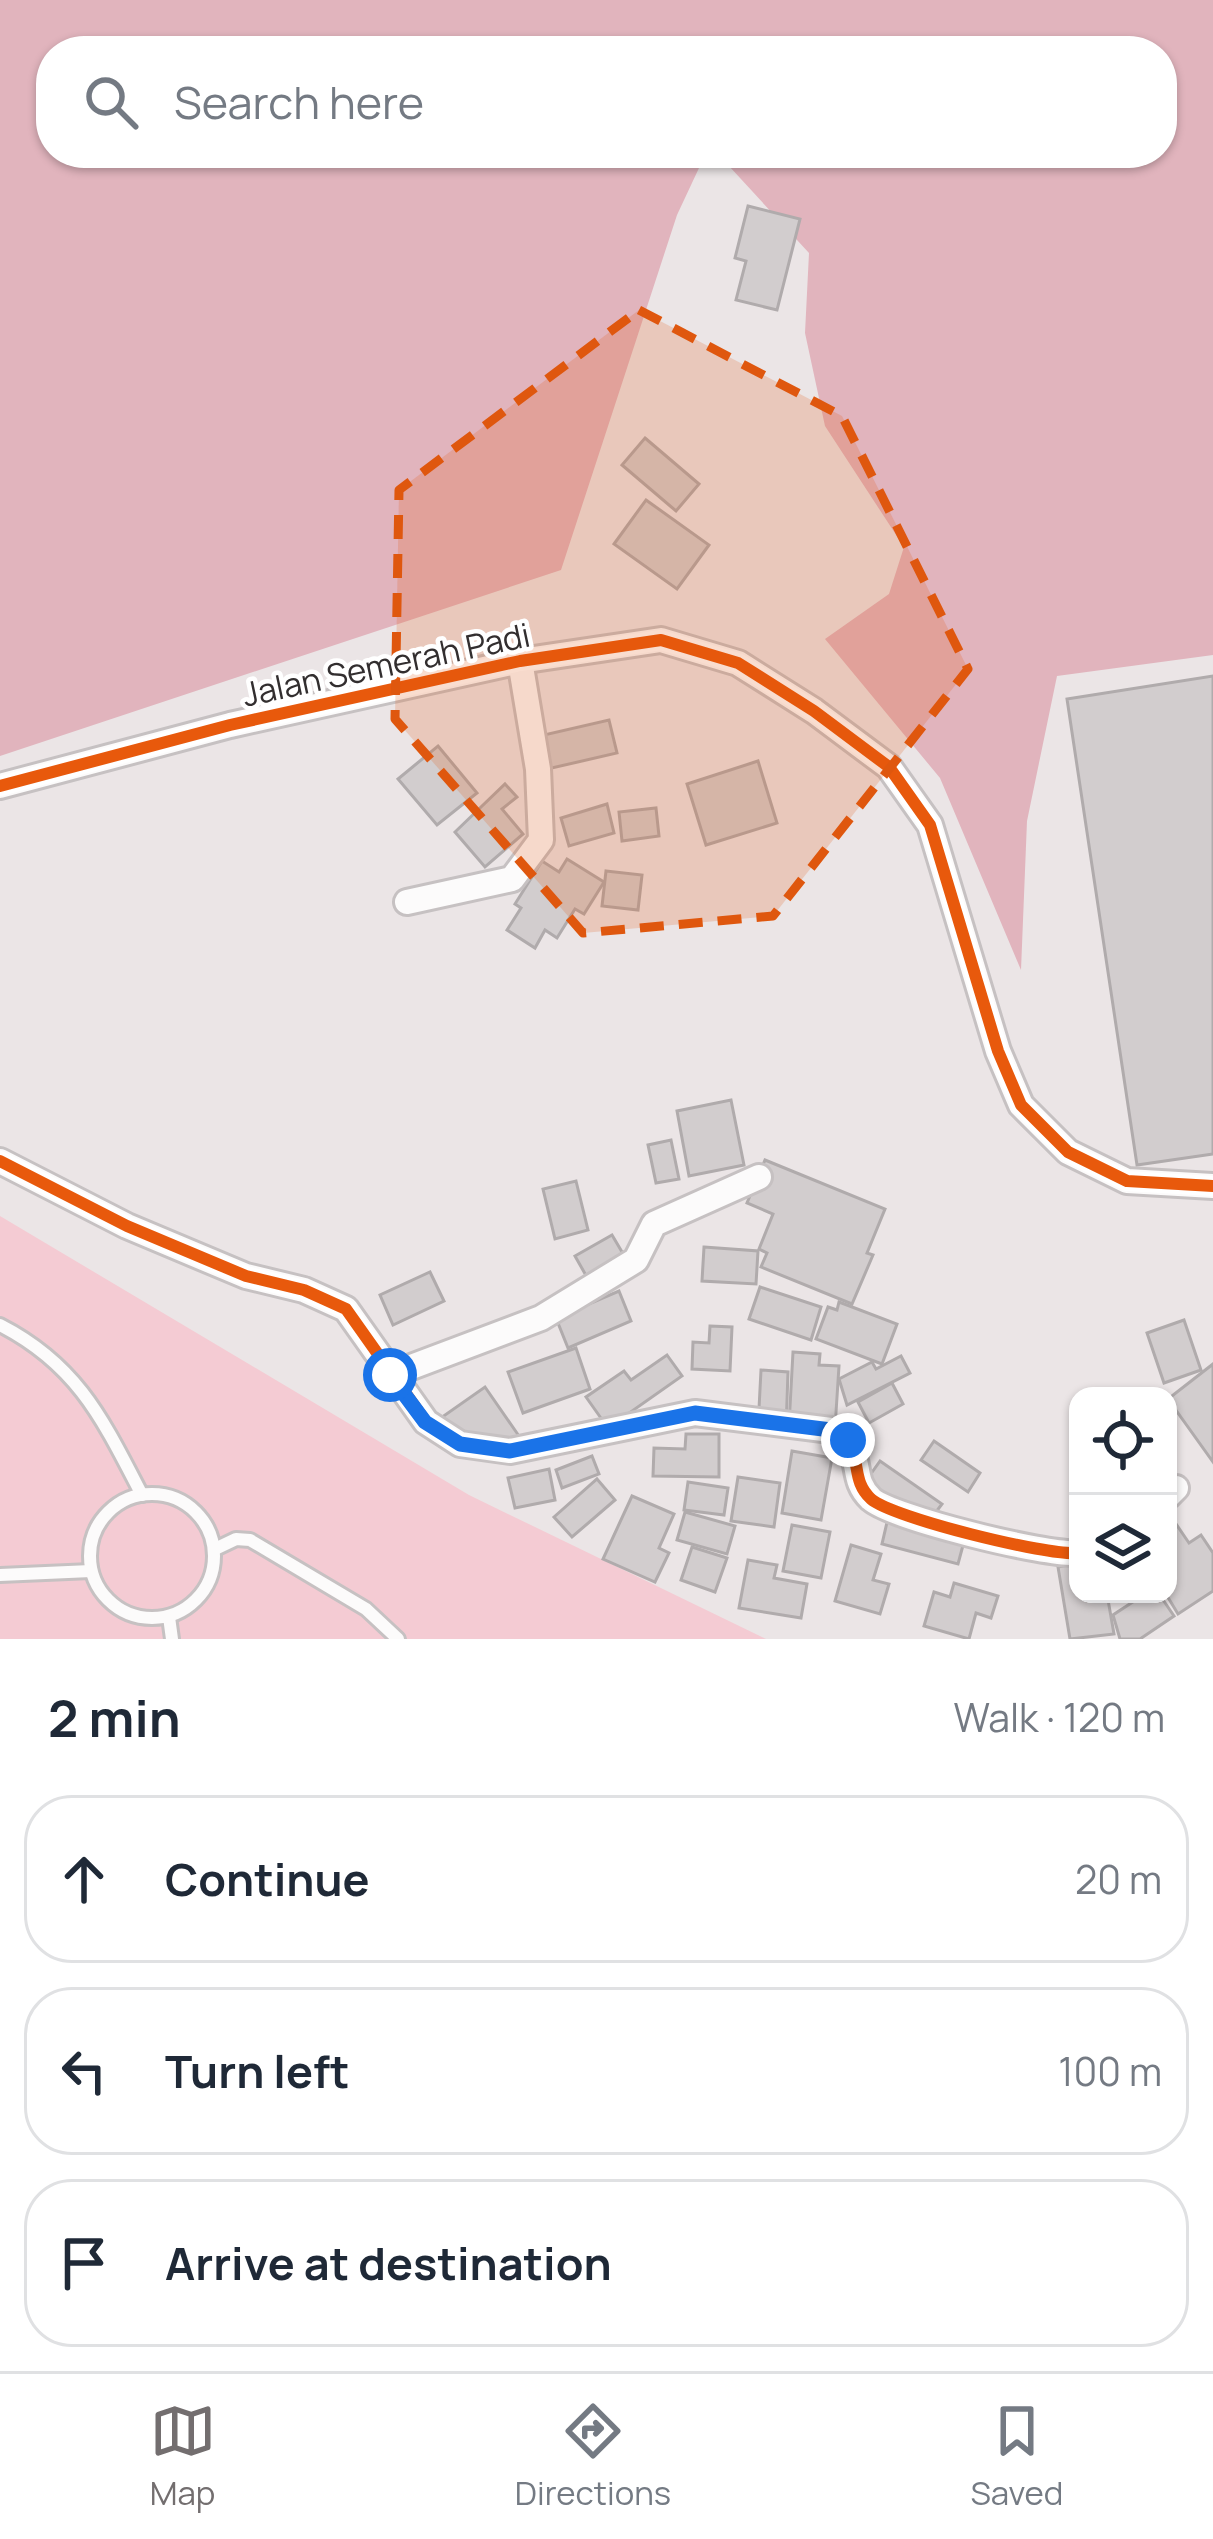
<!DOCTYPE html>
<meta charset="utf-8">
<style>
body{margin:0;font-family:Manrope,sans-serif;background:#f2f2f3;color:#1f2937}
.controls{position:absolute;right:36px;bottom:36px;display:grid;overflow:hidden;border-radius:24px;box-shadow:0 3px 9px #0004}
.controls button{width:108px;height:108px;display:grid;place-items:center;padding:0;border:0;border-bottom:3px solid #e0e1e3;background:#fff;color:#1f2937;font:60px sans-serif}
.stop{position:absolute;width:36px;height:36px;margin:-27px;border:9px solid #1a73e8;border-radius:50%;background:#fff}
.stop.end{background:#1a73e8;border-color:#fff;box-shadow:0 3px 12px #0008}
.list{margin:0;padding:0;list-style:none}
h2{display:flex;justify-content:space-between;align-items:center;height:156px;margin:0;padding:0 48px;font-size:51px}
h2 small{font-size:39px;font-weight:400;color:#747a83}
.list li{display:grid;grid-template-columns:78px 1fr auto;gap:36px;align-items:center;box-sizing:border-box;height:168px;margin:0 24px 24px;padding:0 24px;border:3px solid #e0e1e3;border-radius:48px}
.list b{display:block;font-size:45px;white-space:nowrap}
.list em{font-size:39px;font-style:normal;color:#747a83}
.icon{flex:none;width:66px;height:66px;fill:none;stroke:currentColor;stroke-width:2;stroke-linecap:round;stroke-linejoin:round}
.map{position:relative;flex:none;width:1213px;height:1639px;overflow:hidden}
.search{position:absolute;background:#fff;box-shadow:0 3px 9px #0004;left:36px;right:36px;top:36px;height:132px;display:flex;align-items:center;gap:30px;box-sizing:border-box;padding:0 42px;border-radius:48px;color:#747a83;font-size:45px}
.sheet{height:732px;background:#fff}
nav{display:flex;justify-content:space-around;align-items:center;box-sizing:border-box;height:168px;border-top:3px solid #e0e1e3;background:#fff;font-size:33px;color:#747a83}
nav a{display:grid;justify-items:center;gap:6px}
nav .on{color:#736e6f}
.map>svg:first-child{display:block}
</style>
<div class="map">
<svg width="1213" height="1639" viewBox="0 0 1213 1639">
<rect width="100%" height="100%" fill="#ebe5e6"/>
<path fill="#f4cbd3" d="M0,1216L469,1495L766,1639H0Z"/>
<path fill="#e1b4bd" d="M0,0H1213V655L1057,676L1027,821L1021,970L940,778L825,639L889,594L904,547L825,426L805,333L809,253L717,153H1162V51H51V153H706L677,215L561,570L0,756Z"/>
<g fill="#d2cdce" stroke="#b0abac" stroke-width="3">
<path d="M748,206L800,219L777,310L736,300L746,261L735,258Z"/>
<path d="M645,438L699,484L676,511L622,465Z"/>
<path d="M646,500L709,545L677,589L614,544Z"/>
<path d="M1213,676V1154L1137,1165L1067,699Z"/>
<path d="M609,720L617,753L543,770L535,737Z"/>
<path d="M438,746L477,793L437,825L398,779Z"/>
<path d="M758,761L777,823L706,845L687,784Z"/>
<path d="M505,784L517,797L502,809L523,834L485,867L455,832Z"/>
<path d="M607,804L614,833L569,846L561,818Z"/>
<path d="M656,808L659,836L622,841L619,812Z"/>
<path d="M567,859L604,882L584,914L575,909L557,938L545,930L535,948L507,930L521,908L515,904L542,861L559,872Z"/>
<path d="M606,871L642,875L638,910L602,906Z"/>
<path d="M731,1100L744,1165L689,1176L677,1111Z"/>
<path d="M671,1140L679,1179L656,1183L648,1145Z"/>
<path d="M765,1160L885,1209L867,1253L873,1255L852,1304L761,1267L767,1253L759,1249L773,1214L747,1203Z"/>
<path d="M576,1181L588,1230L555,1239L543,1189Z"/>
<path d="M612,1235L625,1257L588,1279L575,1256Z"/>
<path d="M704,1247L758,1251L756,1284L702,1281Z"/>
<path d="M430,1272L444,1301L393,1325L380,1295Z"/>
<path d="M760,1287L821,1307L811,1340L749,1319Z"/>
<path d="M619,1291L631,1321L568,1348L556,1318Z"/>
<path d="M839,1302L897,1324L882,1364L816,1339L828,1307L837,1310Z"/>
<path d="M1184,1320L1201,1370L1164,1383L1147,1333Z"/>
<path d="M710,1326L732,1327L730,1371L692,1369L693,1342L709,1343Z"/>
<path d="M576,1348L590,1389L523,1413L508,1372Z"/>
<path d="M793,1352L820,1354L819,1365L839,1366L835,1428L789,1425Z"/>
<path d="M667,1355L682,1376L608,1428L586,1397L624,1371L631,1380Z"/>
<path d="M901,1356L910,1373L847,1405L839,1379L872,1362L876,1369Z"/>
<path d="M1213,1364V1462L1168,1399Z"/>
<path d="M761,1370L788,1372L786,1429L758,1428Z"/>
<path d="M892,1383L903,1404L869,1423L858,1402Z"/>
<path d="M485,1387L519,1436L496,1452L484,1435L458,1454L435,1422Z"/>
<path d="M686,1434H719V1477L653,1476L654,1448L685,1449Z"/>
<path d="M934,1441L980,1473L968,1492L921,1460Z"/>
<path d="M792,1451L832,1458L821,1520L782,1513Z"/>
<path d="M592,1456L599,1474L562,1488L556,1470Z"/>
<path d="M880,1461L942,1504L933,1516L863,1485Z"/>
<path d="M549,1469L555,1500L515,1508L508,1478Z"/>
<path d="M738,1477L780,1483L774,1527L731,1521Z"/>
<path d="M597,1479L615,1500L572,1537L554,1517Z"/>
<path d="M688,1482L728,1488L724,1515L684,1510Z"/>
<path d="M632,1496L674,1514L659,1548L669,1553L655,1582L603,1559Z"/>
<path d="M685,1512L735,1526L727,1554L677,1540Z"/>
<path d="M888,1518L965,1538L958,1564L882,1544Z"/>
<path d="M1172,1518L1189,1543L1201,1535L1213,1553V1591L1178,1614L1166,1594L1168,1521Z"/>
<path d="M792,1525L830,1532L821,1578L783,1571Z"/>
<path d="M851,1545L881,1554L873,1580L889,1584L880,1614L835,1601Z"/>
<path d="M692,1547L727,1558L715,1592L681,1580Z"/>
<path d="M748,1560L777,1565L774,1578L807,1584L801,1618L739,1608Z"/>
<path d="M1078,1563V1594H1107L1114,1634L1070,1639L1058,1567Z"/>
<path d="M954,1583L998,1596L991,1618L976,1613L969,1639L924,1626L934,1592L950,1597Z"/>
<path d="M1145,1594H1159L1174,1616L1140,1639H1120L1113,1615Z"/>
</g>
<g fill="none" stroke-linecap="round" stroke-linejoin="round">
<g stroke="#c6c1c2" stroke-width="18">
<g id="service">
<path d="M0,1325C78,1365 103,1420 142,1495"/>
<circle cx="152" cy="1556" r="62"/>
<path d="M215,1549L236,1539L250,1540L366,1609L398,1639"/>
<path d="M0,1575L91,1571"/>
<path d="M169,1617L172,1639"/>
</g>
</g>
<g stroke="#c6c1c2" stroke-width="30">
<g id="minor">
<path d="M0,786L230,725L520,661L661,640L738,663L814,711L889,767L930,825L998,1051L1021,1105L1068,1152L1127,1181L1213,1186"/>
<path d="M407,902L512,879L541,840L538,769L520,661"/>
<path d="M0,1161L127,1226L246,1276L304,1290L346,1309L426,1422L460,1444L510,1451L695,1413L831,1430C869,1453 846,1475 871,1499C893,1518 1047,1556 1078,1553"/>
<path d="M390,1375L541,1318L636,1260L654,1224L759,1177"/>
<path d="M1168,1496L1176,1488"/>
</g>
</g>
<use href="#service" stroke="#fcfbfb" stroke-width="12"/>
<use href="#minor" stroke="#fcfbfb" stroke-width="24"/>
<g stroke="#fff" stroke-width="20">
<g id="cycleway">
<path d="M0,786L230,725L520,661L661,640L738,663L814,711L889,767L930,825L998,1051L1021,1105L1068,1152L1127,1181L1213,1186"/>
<path d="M0,1161L127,1226L246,1276L304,1290L346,1309L426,1422L460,1444L510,1451L695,1413L831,1430C869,1453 846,1475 871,1499C893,1518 1047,1556 1078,1553"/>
</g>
</g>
<use href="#cycleway" stroke="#e8590c" stroke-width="12"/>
</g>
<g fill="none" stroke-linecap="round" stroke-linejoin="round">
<path stroke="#1a73e8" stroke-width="15" d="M390,1375L425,1422L460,1444L510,1451L695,1413L831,1430L848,1440"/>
</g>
<path fill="#df570e" fill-opacity="0.2" stroke="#df570e" stroke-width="9" stroke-dasharray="24 15" stroke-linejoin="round" d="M639,310L842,416L968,669L773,916L583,933L395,719L399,490Z"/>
<g text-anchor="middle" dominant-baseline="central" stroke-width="9" stroke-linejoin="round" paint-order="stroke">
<g font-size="33" fill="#322e2f" stroke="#fff">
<text transform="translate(386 664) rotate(-12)">Jalan Semerah Padi</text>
</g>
</g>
</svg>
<div class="controls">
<button><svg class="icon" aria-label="locate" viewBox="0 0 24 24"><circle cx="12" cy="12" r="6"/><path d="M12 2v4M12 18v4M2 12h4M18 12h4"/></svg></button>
<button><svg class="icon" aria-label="layers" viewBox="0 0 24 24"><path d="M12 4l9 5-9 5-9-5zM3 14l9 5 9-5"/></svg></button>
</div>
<div class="stop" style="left:390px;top:1375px"></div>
<div class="stop end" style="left:848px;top:1440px"></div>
<div class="search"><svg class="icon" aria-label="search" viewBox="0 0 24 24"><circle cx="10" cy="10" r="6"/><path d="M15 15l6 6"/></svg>Search here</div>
</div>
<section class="sheet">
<h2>2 min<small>Walk · 120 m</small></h2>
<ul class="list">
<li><svg class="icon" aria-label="ahead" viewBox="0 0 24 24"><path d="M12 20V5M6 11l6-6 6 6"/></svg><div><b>Continue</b></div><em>20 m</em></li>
<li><svg class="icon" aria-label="left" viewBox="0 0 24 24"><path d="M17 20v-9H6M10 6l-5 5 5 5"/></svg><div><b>Turn left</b></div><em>100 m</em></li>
<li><svg class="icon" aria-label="arrive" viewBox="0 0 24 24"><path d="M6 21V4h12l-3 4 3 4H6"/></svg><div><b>Arrive at destination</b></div></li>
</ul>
</section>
<nav>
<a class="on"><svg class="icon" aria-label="map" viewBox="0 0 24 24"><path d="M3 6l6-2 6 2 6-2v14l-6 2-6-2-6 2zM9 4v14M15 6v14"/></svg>Map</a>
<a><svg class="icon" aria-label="directions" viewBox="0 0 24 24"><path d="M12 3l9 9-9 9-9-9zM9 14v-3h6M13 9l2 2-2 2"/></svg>Directions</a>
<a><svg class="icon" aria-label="saved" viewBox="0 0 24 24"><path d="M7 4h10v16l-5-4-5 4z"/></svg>Saved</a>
</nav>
